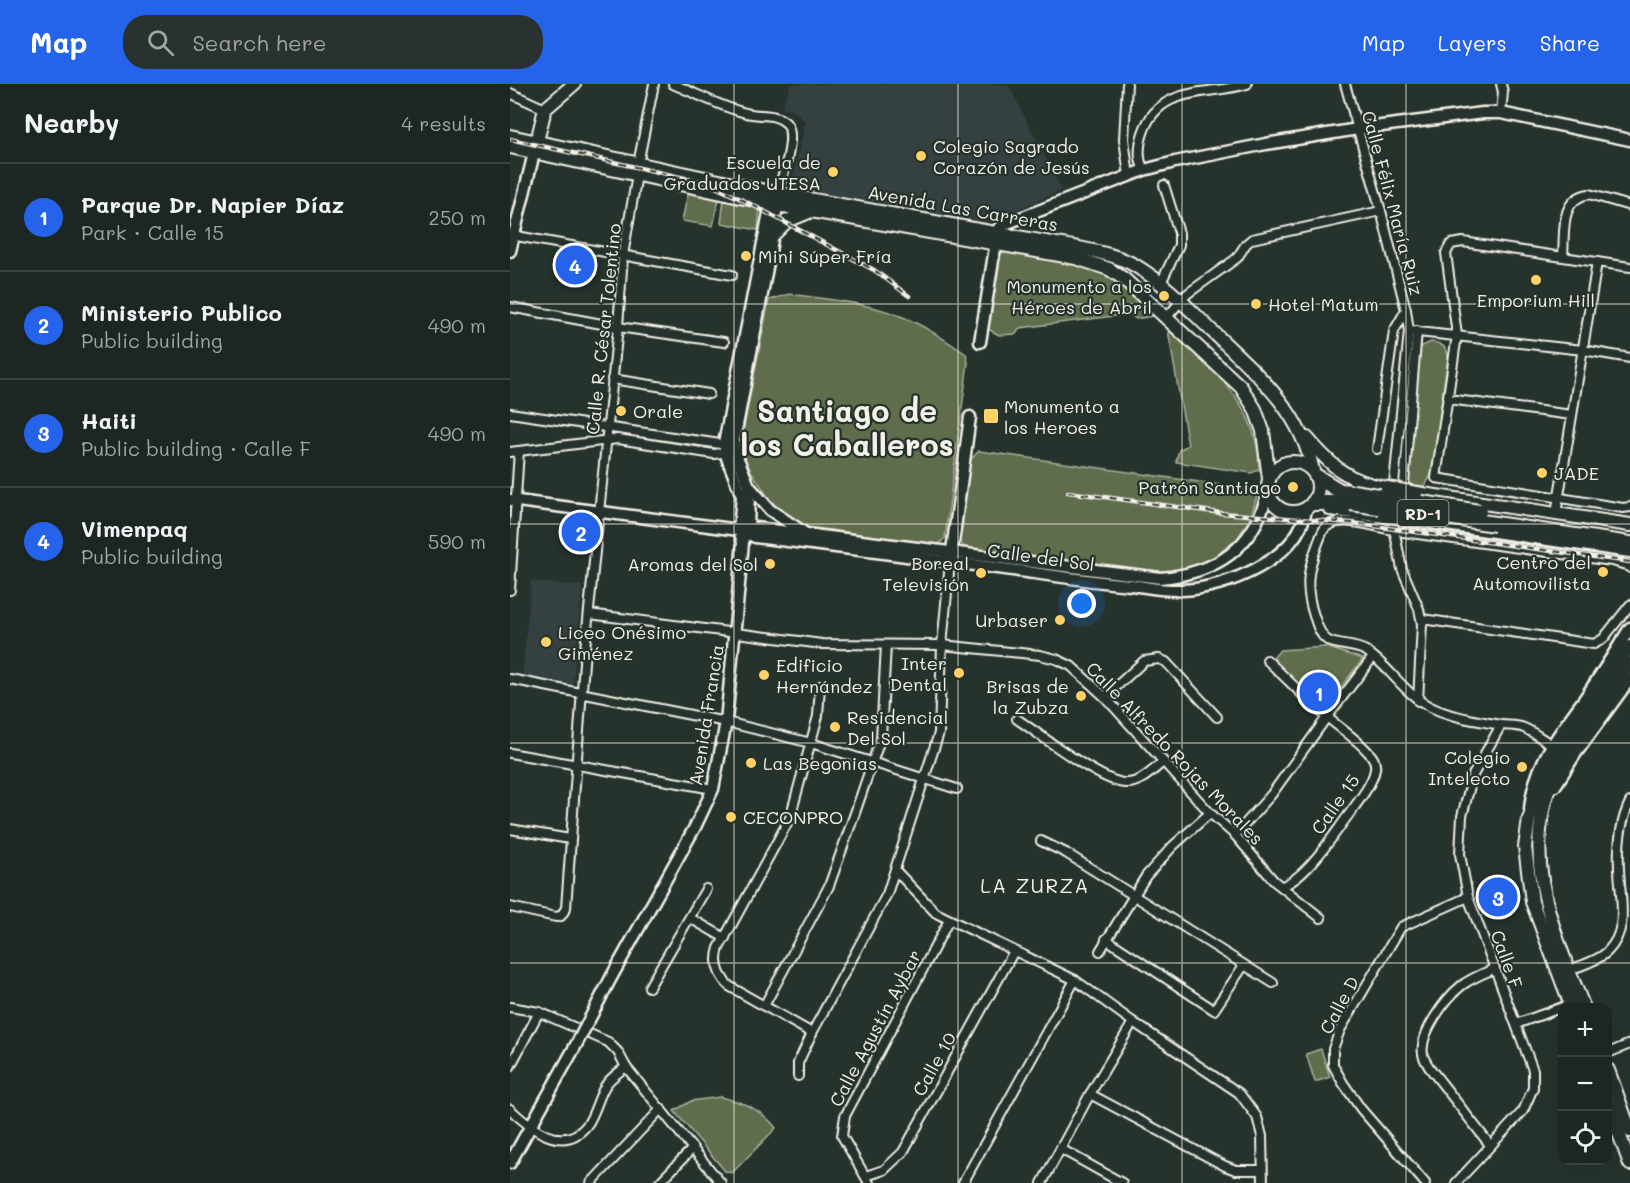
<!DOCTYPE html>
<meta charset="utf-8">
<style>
body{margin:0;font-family:Mali,sans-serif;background:#29322f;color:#f1f3f6}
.controls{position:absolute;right:18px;bottom:18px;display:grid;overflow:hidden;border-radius:12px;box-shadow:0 6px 24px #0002}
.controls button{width:54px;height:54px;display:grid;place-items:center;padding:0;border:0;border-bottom:2px solid #3a4340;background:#1c2622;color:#f1f3f6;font:30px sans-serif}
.you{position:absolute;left:572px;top:520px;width:21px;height:21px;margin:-15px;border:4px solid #fff;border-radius:50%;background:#1a73e8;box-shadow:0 0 0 9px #1a73e833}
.badge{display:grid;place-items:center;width:39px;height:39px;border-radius:50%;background:#2563eb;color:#fff;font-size:20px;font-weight:700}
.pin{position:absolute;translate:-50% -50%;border:3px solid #fff;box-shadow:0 2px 6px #0006}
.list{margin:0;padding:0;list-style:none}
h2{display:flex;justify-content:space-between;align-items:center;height:78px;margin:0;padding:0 24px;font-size:26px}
h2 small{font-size:20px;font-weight:400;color:#a0a5a5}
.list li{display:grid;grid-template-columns:39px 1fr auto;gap:18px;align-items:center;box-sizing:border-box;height:108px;padding:0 24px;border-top:2px solid #3a4340}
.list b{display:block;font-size:22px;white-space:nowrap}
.list p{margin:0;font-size:20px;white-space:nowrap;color:#a0a5a5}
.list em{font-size:20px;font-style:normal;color:#a0a5a5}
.icon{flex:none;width:33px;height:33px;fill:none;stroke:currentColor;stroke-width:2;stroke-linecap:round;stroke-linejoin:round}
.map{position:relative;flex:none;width:1120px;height:1099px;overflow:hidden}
header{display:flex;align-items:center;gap:36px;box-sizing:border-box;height:84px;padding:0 30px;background:#2563eb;color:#fff}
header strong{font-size:28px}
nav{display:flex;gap:33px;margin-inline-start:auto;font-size:21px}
.search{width:420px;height:54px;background:#29322f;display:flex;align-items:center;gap:15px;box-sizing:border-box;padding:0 21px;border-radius:24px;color:#a0a5a5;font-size:22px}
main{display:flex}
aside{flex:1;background:#1c2622}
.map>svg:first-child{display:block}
</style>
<header>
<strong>Map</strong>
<div class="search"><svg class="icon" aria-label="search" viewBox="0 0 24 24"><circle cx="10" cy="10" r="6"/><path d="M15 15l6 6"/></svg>Search here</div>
<nav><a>Map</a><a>Layers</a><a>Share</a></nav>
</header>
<main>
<aside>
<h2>Nearby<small>4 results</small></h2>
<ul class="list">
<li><span class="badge">1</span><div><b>Parque Dr. Napier Díaz</b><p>Park · Calle 15</p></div><em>250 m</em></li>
<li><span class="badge">2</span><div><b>Ministerio Publico</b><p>Public building</p></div><em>490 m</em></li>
<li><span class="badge">3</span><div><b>Haiti</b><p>Public building · Calle F</p></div><em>490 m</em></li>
<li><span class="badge">4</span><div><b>Vimenpaq</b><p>Public building</p></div><em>590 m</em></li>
</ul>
</aside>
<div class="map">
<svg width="1120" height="1099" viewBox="0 0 1120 1099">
<rect width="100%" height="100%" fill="#26332d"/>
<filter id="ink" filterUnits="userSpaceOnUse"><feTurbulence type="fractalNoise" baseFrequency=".0167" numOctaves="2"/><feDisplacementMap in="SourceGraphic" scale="12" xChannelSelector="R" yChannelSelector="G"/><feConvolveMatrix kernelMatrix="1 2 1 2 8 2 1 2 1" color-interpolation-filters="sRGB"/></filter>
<g filter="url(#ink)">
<g fill="#35403f">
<path d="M281,0H498L552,106L482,137L463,138L280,107L295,38L288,30L272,22Z"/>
<path d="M21,497L72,502L63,600L12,595Z"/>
</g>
<g fill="#5f6d4e" stroke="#aaaf9b" stroke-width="1.5">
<path d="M178,109L209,115L203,142L172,137Z"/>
<path d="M214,115L250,121L248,146L211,139Z"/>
<path d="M490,168L565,180L590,188L607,197L638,224L643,232L626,235L620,230L510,244L506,250L489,251L478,245Z"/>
<path d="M280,210C314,215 350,218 382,229C409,238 433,254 456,270L458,278L435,454L428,461L298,443L277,433L262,419L237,381L231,357L259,216Z"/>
<path d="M658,246C703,286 749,319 749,386L741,389L666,378L669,366L678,361Z"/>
<path d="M921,258C931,259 938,263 938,273L921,391L915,402L897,400L909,266L912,262Z"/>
<path d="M469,367L739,405L747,411L741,433L727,455L699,477L673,488L645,487L454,464L449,455L460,376Z"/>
<path d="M816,563L853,575L813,626L767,589L764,573L770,566Z"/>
<path d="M811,965L820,993L805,998L796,970Z"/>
<path d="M210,1013C233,1018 251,1025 266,1044L222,1089L215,1087L164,1027L181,1017Z"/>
</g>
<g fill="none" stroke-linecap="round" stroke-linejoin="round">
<g stroke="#f4f1e8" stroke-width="12">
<g id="minor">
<path d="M163,0C187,10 211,23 236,29C250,33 264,28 276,39C287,50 273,96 265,109"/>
<path d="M617,0L614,55L619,92"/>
<path d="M835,0L871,127L896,226L899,247L884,400"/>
<path d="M991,0L993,8L991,29"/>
<path d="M0,9L35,25"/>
<path d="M128,80L144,0"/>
<path d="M634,86C628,75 629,61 633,49C649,0 699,12 737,0"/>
<path d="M1,151L222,191"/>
<path d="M1053,172C1055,148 1049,115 1079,110L1120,122"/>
<path d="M1120,183L953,158L941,160L936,169L947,251L926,394L1113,424L1120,423"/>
<path d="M651,199L669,161V149L654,101"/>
<path d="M0,223L108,243L214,258"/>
<path d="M657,233L677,210L727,174L736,160L742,155L871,127"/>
<path d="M899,247L1073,266L1120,274"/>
<path d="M102,295L199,310"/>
<path d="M938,315L1062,331"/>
<path d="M0,329L217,361"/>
<path d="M867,365L884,247L896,226"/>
<path d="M0,368L108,355L204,370L218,368"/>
<path d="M894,400L907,247"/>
<path d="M1046,430L1087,178"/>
<path d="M883,440L892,485L909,525L912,540L908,617"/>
<path d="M883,446C865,443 821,427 812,449C799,481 793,499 804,532C807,540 809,550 817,556C825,562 844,560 856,567C882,584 893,611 925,625C945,634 970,637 991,641C998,642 1007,641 1014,644C1023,648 1032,655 1041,660"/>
<path d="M893,448L1102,477L1116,481L1120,484"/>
<path d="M0,506L9,367"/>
<path d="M79,530L312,560L432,561L530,571L546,575L561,582L595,613L700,729L725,751L764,797L811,834"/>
<path d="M912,535L1084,560L1093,555L1120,521"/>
<path d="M757,576C777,595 796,615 817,633C831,645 847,655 859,669C863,673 866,679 865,685C863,702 839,729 829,744C816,762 793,795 772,802"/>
<path d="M0,595L216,638L301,659L447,705"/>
<path d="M595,613L634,577L649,575L656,578L707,633"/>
<path d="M507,635C528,649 596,702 618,699C632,698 643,686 653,678"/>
<path d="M0,669L203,705"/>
<path d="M0,745L60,755"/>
<path d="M725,751L761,711L817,633L863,573"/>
<path d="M531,757L556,769L763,899"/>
<path d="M386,787L426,829L565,896L623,938L729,1009L747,1033L752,1052L753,1099"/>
<path d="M0,823L46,833L51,832L56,824L75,565L108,243L113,171L127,91"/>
<path d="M180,834L215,854"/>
<path d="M596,855L704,926L734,881"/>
<path d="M590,867L636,792L663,762L700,729"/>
<path d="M1060,886C1071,881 1088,877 1097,868C1120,845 1110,815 1109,785C1108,763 1110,738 1120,718"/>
<path d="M139,903L196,805"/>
<path d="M254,922L319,802L345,729L371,653L376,561"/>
<path d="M0,923L29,928L98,958L108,968L116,983L211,1099"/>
<path d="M1006,940L1061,920"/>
<path d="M302,949L219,902C208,891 204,879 209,864L280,734L308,632L310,602"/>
<path d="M1098,969L1120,960"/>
<path d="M0,983L29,928"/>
<path d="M288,992V979L302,949L377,810L429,649L432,561L440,478"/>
<path d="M580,1010L715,1082L726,1086H752"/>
<path d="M0,1025C20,1044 53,1071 77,1041C85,1030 88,1014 95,1002C100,994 109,988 116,983"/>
<path d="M980,1061L919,983C917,979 913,974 913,970C909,950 936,914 951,902C961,894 972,890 984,885"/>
<path d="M551,1065L612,1099"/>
<path d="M356,1092L374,1086L393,1068L504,867"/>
<path d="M81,1099L151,1025"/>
<path d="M149,1099L183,1064"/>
<path d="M359,1099L332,1052L335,1032L439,836"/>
<path d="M453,1099L565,896"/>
<path d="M532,1099L580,1010L623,938"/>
<path d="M915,1099L851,1025L833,999L823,981V965L830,946L891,843L958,813"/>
<path d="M946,1099L1013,1027L1023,1004V986L958,813L950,770L952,732L963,691L991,641"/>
</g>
</g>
<g stroke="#f4f1e8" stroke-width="15">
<g id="secondary">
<path d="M0,167L24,69"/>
<path d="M470,258L488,145L495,140L634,86L665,78L756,60L848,45L973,29H991L1120,56"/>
<path d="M239,402L260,426L293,448"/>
<path d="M0,416L229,446L245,453C336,464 426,476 517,488C552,493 586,498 621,501C637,503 655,507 671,506C715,505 790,475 796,425"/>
<path d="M230,446L246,444L650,494C707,489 745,464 758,406"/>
<path d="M238,451L239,402L226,370L224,357L260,168L268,116"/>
<path d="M441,474L460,333"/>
<path d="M1045,702L1066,669L1120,595"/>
<path d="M1020,725C1024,678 1051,648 1077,611C1092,589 1106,566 1120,544"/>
<path d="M102,892L185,743L203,705L216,638L233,458L229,446L232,412L217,374L214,360L262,113"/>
<path d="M0,1079L66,961"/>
</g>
</g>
<g stroke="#f4f1e8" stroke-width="16">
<g id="primary">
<path d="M0,52L265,109L569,164C589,168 609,172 626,182C656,200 679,225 703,248C746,289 791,326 803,387"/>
<path d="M0,63L267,121L566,174L599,185L614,195L731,303L745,325L753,347L759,395"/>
<path d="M25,65L35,25L64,0"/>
<path d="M263,151L277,137L299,128"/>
<path d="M797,354C822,383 839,398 877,404"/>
<circle cx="783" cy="403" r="25"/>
<path d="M906,409L1120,441"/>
<path d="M820,425L875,432"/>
<path d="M902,435L1120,467"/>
<path d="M1062,924L1022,818L1015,763L1019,735L1043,673L1120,563"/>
<path d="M1074,924C1041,843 1005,761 1051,677C1070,644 1098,611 1120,580"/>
<path d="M1098,986L1120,1047"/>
<path d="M1098,1019L1120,1080"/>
</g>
</g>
<g stroke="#f4f1e8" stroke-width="18">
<g id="motorway">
<path d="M807,393L830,407L843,408"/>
<path d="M803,419H841"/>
<path d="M985,440L1120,460"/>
</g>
</g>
<use href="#minor" stroke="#26332d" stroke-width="8"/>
<use href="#secondary" stroke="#26332d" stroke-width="10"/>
<use href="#primary" stroke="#26332d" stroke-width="12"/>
<use href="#motorway" stroke="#26332d" stroke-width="14"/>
<g stroke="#f4f1e8" stroke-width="4.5">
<g id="rail">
<path d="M0,55L197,99L233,116L364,186L399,212"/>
<path d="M558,408L711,429L842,439L1120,478"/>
</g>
</g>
<use href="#rail" stroke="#26332d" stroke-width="2" stroke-dasharray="7" stroke-linecap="butt"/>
<g stroke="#f4f1e8" stroke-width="15" stroke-linecap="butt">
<path id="secondary-bridge" d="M66,961L102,892"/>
</g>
<g stroke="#f4f1e8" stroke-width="16" stroke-linecap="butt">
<g id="primary-bridge">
<path d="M877,404L906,409"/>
<path d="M875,432L902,435"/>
</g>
</g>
<g stroke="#f4f1e8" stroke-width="18" stroke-linecap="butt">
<g id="motorway-bridge">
<path d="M843,408L969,428"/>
<path d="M841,419L985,440"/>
</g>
</g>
<use href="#secondary-bridge" stroke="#26332d" stroke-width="10"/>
<use href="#primary-bridge" stroke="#26332d" stroke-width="12"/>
<use href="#motorway-bridge" stroke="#26332d" stroke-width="14"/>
</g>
</g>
<path fill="none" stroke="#f4f1e8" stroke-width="1.5" stroke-opacity="0.55" d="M224,0V1099M448,0V1099M672,0V1099M896,0V1099M0,220H1120M0,440H1120M0,659H1120M0,879H1120"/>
<g fill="#ffd166" stroke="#26332d" stroke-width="2">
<circle cx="411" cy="72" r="6"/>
<circle cx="323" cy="88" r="6"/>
<circle cx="236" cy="172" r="6"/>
<circle cx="1026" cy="196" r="6"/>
<circle cx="654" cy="212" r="6"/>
<circle cx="746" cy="220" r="6"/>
<circle cx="111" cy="327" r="6"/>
<rect x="473" y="324" width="16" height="16" rx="3"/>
<circle cx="1032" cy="389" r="6"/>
<circle cx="783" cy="403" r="6"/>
<circle cx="260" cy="480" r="6"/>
<circle cx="1093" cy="488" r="6"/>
<circle cx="471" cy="489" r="6"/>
<circle cx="550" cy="536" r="6"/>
<circle cx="36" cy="558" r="6"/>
<circle cx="449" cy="589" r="6"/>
<circle cx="254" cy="591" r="6"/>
<circle cx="571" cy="612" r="6"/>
<circle cx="325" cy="643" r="6"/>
<circle cx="241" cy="679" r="6"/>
<circle cx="1012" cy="683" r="6"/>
<circle cx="221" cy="733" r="6"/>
</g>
<g text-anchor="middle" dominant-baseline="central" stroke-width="4.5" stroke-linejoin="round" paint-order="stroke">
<rect fill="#26332d" stroke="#b6b8b0" stroke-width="1.5" x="887.5" y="416" width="51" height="26" rx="4.5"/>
<g font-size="16" font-weight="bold" fill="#f4f1e8">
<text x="913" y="429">RD-1</text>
</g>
<g font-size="18" fill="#f4f1e8" stroke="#26332d" text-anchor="start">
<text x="423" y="62">Colegio Sagrado<tspan x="423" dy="21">Corazón de Jesús</tspan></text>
<text x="311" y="78" text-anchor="end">Escuela de<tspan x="311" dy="21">Graduados UTESA</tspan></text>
<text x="248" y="172">Mini Súper Fría</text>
<text x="642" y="202" text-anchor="end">Monumento a los<tspan x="642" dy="21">Héroes de Abril</tspan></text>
<text x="1026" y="216" text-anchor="middle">Emporium Hill</text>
<text x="758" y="220">Hotel Matum</text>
<text x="494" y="322">Monumento a<tspan x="494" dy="21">los Heroes</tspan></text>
<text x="123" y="327">Orale</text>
<text x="1044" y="389">JADE</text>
<text x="771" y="403" text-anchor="end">Patrón Santiago</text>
<text x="1081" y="478" text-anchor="end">Centro del<tspan x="1081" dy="21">Automovilista</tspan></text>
<text x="459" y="479" text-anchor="end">Boreal<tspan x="459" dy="21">Televisión</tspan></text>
<text x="248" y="480" text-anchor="end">Aromas del Sol</text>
<text x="538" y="536" text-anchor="end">Urbaser</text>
<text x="48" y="548">Liceo Onésimo<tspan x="48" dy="21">Giménez</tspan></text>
<text x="437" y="579" text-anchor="end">Inter<tspan x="437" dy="21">Dental</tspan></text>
<text x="266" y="581">Edificio<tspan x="266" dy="21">Hernández</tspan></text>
<text x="559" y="602" text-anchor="end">Brisas de<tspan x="559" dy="21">la Zubza</tspan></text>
<text x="337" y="633">Residencial<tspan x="337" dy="21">Del Sol</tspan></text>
<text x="1000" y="673" text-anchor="end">Colegio<tspan x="1000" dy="21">Intelecto</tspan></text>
<text x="253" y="679">Las Begonias</text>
<text x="233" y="733">CECONPRO</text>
</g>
<g font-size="18" fill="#f4f1e8" stroke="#26332d">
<text transform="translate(883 119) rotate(75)">Calle Félix María Ruiz</text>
<text transform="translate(453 124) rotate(10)">Avenida Las Carreras</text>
<text transform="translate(93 245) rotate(-84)">Calle R. César Tolentino</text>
<text transform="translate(531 473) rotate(8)">Calle del Sol</text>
<text transform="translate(196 631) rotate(-81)">Avenida Francia</text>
<text transform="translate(665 669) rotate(46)">Calle Alfredo Rojas Morales</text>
<text transform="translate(825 720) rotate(-55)">Calle 15</text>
<text transform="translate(997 875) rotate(70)">Calle F</text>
<text transform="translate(829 921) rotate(-62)">Calle D</text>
<text transform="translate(365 944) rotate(-62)">Calle Agustín Aybar</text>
<text transform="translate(424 980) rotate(-61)">Calle 10</text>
</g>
<g font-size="20" letter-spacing="1.5" fill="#f4f1e8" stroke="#26332d">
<text x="525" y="801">LA ZURZA</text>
</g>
<g font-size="30" font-weight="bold" fill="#f4f1e8" stroke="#26332d">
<text x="337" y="326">Santiago de<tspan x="337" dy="34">los Caballeros</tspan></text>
</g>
</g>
</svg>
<div class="controls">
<button>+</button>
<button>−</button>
<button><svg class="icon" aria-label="locate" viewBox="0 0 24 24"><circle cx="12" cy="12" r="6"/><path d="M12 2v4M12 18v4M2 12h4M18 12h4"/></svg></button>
</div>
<div class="you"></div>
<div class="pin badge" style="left:809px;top:608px">1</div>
<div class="pin badge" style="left:71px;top:448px">2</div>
<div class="pin badge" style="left:988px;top:813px">3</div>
<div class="pin badge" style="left:65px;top:181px">4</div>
</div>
</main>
